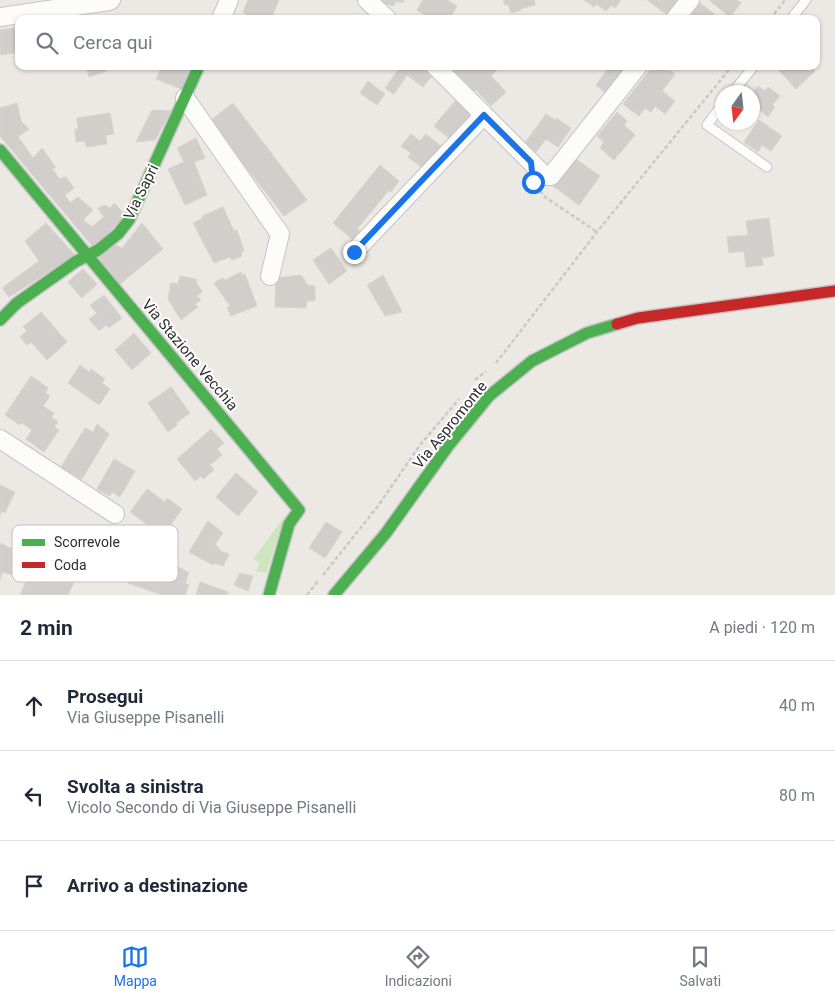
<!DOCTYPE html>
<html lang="it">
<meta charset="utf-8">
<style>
body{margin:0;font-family:Roboto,sans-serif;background:#f6f6f7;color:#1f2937}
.compass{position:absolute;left:715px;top:85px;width:45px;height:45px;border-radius:50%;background:#fff;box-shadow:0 1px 4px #0004;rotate:195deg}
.stop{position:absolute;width:15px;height:15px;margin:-11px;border:4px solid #1a73e8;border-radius:50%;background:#fff}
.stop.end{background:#1a73e8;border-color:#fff;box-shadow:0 1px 5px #0008}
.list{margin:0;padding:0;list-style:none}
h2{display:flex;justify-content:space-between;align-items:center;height:65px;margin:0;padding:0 20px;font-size:21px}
h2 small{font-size:16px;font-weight:400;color:#747a83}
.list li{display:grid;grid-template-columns:32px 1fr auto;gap:15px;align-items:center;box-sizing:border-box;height:90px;padding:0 20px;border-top:1px solid #e0e1e3}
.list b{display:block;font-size:19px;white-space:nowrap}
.list p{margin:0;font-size:16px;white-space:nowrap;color:#747a83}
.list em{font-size:16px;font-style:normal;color:#747a83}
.icon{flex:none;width:28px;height:28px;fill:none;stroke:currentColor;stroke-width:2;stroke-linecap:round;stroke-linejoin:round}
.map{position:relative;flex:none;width:835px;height:595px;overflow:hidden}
.search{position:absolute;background:#fff;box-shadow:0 1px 4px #0004;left:15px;right:15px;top:15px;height:55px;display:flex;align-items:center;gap:12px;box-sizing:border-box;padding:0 18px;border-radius:10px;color:#747a83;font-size:19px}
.sheet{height:335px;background:#fff}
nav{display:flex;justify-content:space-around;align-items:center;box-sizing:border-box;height:70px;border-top:1px solid #e0e1e3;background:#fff;font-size:14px;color:#747a83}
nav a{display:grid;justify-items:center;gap:2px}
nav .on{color:#1a73e8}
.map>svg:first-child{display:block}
</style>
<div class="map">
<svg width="835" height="595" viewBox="0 0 835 595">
<rect width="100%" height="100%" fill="#ece8e4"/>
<path fill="#cee6be" d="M285,516L266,573L256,571L260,563L253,559Z"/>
<g fill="#d1cecb" stroke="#d7d4d0">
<path d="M248,0H279L271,19H251L243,12Z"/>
<path d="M382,0H404V2H395L394,6L382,3Z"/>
<path d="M423,0H447L457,6L449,19H431L417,10Z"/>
<path d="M503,0H534L535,5L520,9L521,10L511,13L508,4L505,5Z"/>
<path d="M584,0H621L615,8L611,5L606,11L596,4L594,7Z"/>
<path d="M647,0H685L672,18Z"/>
<path d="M709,0H737L741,3L730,17Z"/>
<path d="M700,3L719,18V19H688Z"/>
<path d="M19,27V52L1,55L0,46V30Z"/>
<path d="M86,66H105L107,71L89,77Z"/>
<path d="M162,66H194L184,90L156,79Z"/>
<path d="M401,66H429L436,71L423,87L407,75L394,94L385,88Z"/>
<path d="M442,66H495L498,69L491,76L506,92L491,106L476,90L470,96Z"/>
<path d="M610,66H621L625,70L607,94L596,85Z"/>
<path d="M653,66H665L675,74L662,91L675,101L665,114L655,106L651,112L645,108L639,116L623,104Z"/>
<path d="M775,66H810L815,71L796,89Z"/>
<path d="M368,81L385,94L377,105L360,93Z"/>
<path d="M758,86L765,91L768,87L780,96L772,105L775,107L768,117L760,110L759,112L752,107V94Z"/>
<path d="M456,100L473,115L451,140L434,126Z"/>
<path d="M17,103L21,121L29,129L18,137L33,158L42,148L56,168H52L59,179L66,177L74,188L65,195L70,203L78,197L93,210L83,220L92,227L104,217L98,208L105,205L110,208L114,203L126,215L94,248L0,136V108Z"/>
<path d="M233,103L307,200L284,216L210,121Z"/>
<path d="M152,110L171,111L155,140L136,142Z"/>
<path d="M617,112L627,121L624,125L635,135L614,160L600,148L604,142L597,136Z"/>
<path d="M110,113L114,134L106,135L107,144L87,147L84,141L76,142L75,129H78L77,118Z"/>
<path d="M546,114L555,120L556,118L571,128L558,147L546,139L536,152L524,144Z"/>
<path d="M759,120L782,136L771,151L762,145L758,152L744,142Z"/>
<path d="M411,134L420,141L426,134L443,148L425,170L408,157L411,153L401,146Z"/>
<path d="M196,138L205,158L194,162L207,195L185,205L168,169L184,162L177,148Z"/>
<path d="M573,157L600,176L579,205L553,186Z"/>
<path d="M380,165L399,181L391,192L389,190L357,229L360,231L353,240L333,223Z"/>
<path d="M223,207L234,231L237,230L244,251L241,253L242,256L232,260L230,257L214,263L193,223L203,218L202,216Z"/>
<path d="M769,218L774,256L762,258L763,265L746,267L744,251L729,253L727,237L748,235L746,221Z"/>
<path d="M46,223L75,255L9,297L2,288L39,261L25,241Z"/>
<path d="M142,223L163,249L120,284L96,254L112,243L122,248Z"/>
<path d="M331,248L347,271L329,284L313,260Z"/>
<path d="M83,269L97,284L82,298L68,282Z"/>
<path d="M241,272L242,275L245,274L257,306L231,316L227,308L230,306L214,283L223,278L225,280Z"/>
<path d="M301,275L308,285L315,286V301H307L306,308L275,307L276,278Z"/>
<path d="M383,275L402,312L385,316L367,285Z"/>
<path d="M180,276L196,279V282L202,292L197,296L201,300L195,304L198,307L181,320L168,299L171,283L178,284Z"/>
<path d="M104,295L122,318L109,328L106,325L99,331L89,319L97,313L90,305Z"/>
<path d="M41,312L67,342L47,360L31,342L27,345L20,337L27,331L23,327Z"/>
<path d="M134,333L151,353L132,370L115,350Z"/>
<path d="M80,365L89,372L91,369L105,379L102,383L110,389L99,405L68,383Z"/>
<path d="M31,376L48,388L45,393L50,396L43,406L54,413L51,417L58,422L54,427L59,430L44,452L26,439L32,430L22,423L20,425L5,415Z"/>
<path d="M171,387L190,413L176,423L177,425L168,432L148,403Z"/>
<path d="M97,424L109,434L82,479L61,467L85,428L93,432Z"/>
<path d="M211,429L224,443L217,449L222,455L210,465L214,470L203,479L201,476L195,481L177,459Z"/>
<path d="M114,459L135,471L120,497L112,492L110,496L97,489Z"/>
<path d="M236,473L258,492L238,516L216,497Z"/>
<path d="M0,485L15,492L5,513L2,511L0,516Z"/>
<path d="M147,489L165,502L167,498L182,509L165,533L154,525L152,528L130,512Z"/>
<path d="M208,521L223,533L215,544L221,551L229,554L223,566L214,563L213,565L189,552Z"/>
<path d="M326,522L342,532L325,558L309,548Z"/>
<path d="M0,543L14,550L12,563L15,564L13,575L2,572L0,580Z"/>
<path d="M143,547L189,573L185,583L189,585L185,595H162L128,583L135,558L140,561Z"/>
<path d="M40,561L76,578L68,595H20L31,570L35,572Z"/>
<path d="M240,573L253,576L248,591L234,585Z"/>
<path d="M200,582L228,592V595H196Z"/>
</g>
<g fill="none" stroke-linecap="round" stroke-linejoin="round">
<g stroke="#c5c4c5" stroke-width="11">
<g id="lane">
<path d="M791,19L806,0"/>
<path d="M733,92L754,66"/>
<path d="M722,105L707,125L767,167"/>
</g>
</g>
<g stroke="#c5c4c5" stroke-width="20">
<g id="street">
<path d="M367,0L387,19"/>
<path d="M0,17L109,1L111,0"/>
<path d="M221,19L229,0"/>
<path d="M675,19L690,0"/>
<path d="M435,66L545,176H551L638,66"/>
<path d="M185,98L280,234L270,276"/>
<path d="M354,252L484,115"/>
<path d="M0,439L115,514"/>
</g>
</g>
<g stroke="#c5c4c5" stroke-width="14">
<g id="fast">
<path d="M0,150L299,510L289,524L269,595"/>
<path d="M0,320L17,303L75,262L98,250L118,234L129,220L199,66"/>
<path d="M334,595L386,533L449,445L489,396L532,361L587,333L617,324"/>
</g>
</g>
<g stroke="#c5c4c5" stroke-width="14">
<path id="jam" d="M617,324L638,318L835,291"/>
</g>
<g stroke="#c9c9c8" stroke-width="2.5" stroke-dasharray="4 2.5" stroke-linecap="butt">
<path d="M770,19L785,0"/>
<path d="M540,191L545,197L597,232"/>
<path d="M496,363L597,232L732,66"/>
<path d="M475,380L486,371"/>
<path d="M323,575L378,506L420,445L459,399"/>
<path d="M307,595L318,581"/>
</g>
<use href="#lane" stroke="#fcfcfb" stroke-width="9"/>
<use href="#street" stroke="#fcfcfb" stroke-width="18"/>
<use href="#fast" stroke="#4caf50" stroke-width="11"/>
<use href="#jam" stroke="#c62828" stroke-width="11"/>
</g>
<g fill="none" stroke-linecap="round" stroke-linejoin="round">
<path stroke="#1a73e8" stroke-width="6" d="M354,252L484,115L531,162L533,182"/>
</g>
<g text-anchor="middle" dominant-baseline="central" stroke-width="4" stroke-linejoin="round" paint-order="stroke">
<g font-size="15" fill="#2e2e2e" stroke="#fff">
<text transform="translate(141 192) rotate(-64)">Via Sapri</text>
<text transform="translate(190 355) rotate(50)">Via Stazione Vecchia</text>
<text transform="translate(450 425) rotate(-51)">Via Aspromonte</text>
</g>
</g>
<rect x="12" y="525" width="166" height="57" rx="8" fill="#fff" stroke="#c0c0c0" stroke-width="1"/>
<rect x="22" y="539" width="23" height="7" fill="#4caf50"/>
<rect x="22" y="562" width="23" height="6" fill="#c62828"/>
<g font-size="14" fill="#2e2e2e">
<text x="54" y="547">Scorrevole</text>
<text x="54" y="570">Coda</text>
</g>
</svg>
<svg class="compass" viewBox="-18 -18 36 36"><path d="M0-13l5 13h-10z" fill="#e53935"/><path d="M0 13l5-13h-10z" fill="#747a83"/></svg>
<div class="stop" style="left:533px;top:182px"></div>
<div class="stop end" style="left:354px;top:252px"></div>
<div class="search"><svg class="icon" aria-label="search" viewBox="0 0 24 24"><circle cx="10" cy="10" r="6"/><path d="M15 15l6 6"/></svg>Cerca qui</div>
</div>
<section class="sheet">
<h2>2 min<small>A piedi · 120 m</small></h2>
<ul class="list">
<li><svg class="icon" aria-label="ahead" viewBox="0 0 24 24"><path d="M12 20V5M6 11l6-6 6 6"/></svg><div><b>Prosegui</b><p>Via Giuseppe Pisanelli</p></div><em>40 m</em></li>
<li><svg class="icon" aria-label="left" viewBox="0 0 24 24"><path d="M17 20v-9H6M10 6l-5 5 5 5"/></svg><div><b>Svolta a sinistra</b><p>Vicolo Secondo di Via Giuseppe Pisanelli</p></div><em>80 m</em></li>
<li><svg class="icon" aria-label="arrive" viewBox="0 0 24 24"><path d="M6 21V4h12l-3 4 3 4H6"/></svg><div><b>Arrivo a destinazione</b></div></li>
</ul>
</section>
<nav>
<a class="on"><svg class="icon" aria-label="map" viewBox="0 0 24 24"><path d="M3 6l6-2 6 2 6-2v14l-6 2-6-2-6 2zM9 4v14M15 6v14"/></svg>Mappa</a>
<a><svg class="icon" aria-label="directions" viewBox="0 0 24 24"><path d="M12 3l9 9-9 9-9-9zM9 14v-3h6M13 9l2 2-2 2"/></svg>Indicazioni</a>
<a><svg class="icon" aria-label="saved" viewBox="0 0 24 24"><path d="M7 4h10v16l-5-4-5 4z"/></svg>Salvati</a>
</nav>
